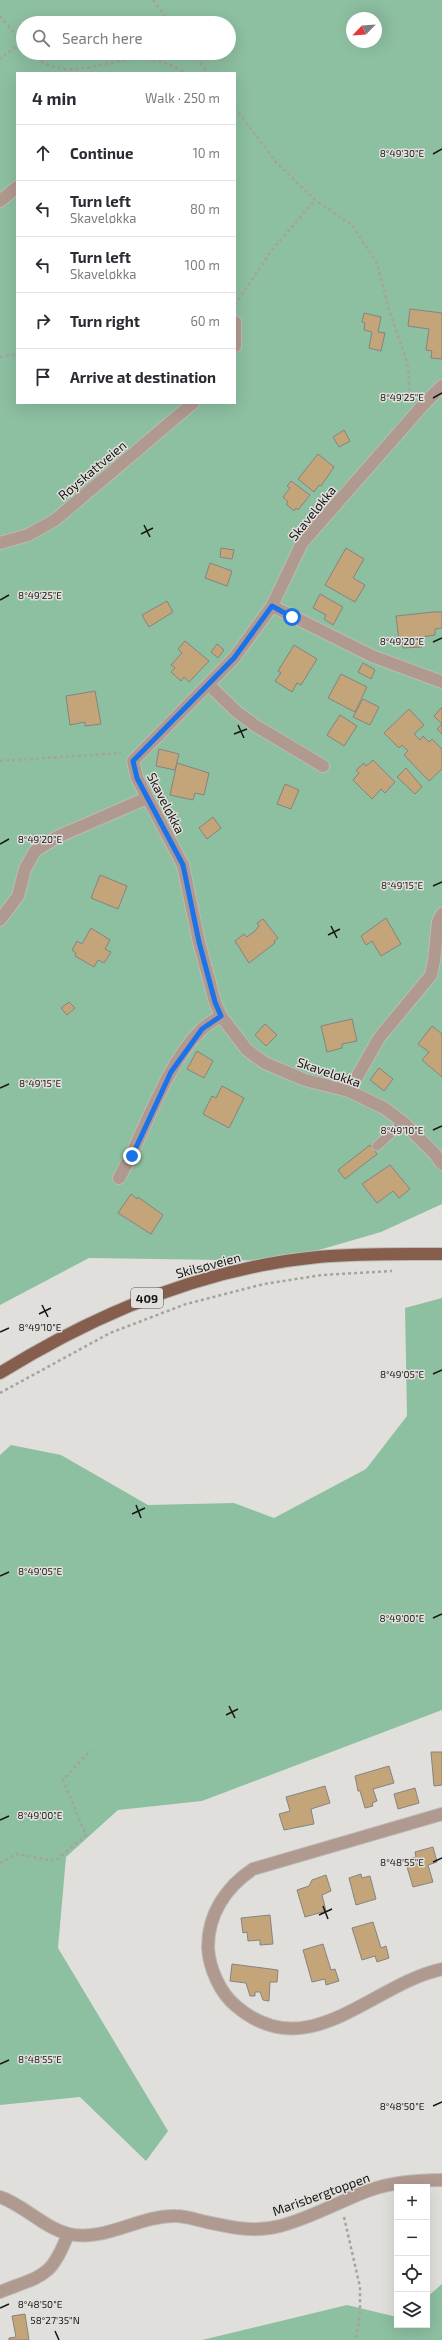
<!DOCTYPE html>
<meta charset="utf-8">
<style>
body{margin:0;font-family:"Exo 2",sans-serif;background:#f2f2f3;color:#2b2b33}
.controls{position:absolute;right:12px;bottom:12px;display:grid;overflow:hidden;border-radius:0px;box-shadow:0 4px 16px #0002}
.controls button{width:36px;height:36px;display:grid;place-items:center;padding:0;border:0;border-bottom:1px solid #e1e1e2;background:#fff;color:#2b2b33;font:20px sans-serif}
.compass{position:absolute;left:346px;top:12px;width:36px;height:36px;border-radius:50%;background:#fff;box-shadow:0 4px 16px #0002;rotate:245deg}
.stop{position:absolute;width:12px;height:12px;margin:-9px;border:3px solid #1a73e8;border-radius:50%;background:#fff}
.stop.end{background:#1a73e8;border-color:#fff;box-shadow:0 1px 4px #0008}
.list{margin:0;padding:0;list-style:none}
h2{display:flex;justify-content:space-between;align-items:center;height:52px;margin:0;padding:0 16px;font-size:17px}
h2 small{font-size:13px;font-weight:400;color:#7c7c81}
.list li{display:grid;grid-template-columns:26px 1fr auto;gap:12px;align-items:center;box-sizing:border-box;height:56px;padding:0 16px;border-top:1px solid #e1e1e2}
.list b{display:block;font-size:15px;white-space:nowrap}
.list p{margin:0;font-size:13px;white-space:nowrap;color:#7c7c81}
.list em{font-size:13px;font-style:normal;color:#7c7c81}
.icon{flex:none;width:22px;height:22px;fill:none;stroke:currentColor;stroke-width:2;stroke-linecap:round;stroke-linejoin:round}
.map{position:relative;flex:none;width:442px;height:2340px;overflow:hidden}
.search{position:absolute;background:#fff;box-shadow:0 4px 16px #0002;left:16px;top:16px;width:220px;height:44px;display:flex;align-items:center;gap:10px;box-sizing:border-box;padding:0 14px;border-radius:22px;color:#7c7c81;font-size:15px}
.panel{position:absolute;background:#fff;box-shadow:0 4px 16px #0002;left:16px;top:72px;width:220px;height:332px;border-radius:0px}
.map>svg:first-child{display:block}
</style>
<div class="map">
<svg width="442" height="2340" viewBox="0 0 442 2340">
<rect width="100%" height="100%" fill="#e1dfdb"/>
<g fill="#8dbfa1" fill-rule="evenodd">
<path d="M0,0H442V1204L381,1232L281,1261L89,1258L0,1305ZM352,18H376V42H352ZM23,23H229V53H23ZM17,73H235V403H17Z"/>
<path d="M442,1298V1710L202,1801L118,1810L66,1857L58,1948L168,2131L146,2161L80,2097L0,2105V1455L11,1445L61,1455L148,1505L234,1503L274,1518L366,1469L407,1416L405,1308Z"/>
<path d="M442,2284V2340H202L347,2305L397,2317V2325H427V2297Z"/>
</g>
<g fill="#c4a579" stroke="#868380">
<path d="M410,309L442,313V359L431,358L432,351L426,350L429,329L408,326Z"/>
<path d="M364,313L381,317L378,332L385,333L381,351L369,348L372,332L364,330L365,323L362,322Z"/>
<path d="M344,430L350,441L339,447L333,437Z"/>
<path d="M318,454L334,467L321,486L319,485L314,492L298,479Z"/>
<path d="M291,481L310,495L298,510L296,508L294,511L286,504L288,502L283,497L290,488L287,486Z"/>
<path d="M221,548L234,550L232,559L220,557Z"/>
<path d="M346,548L364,559L353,578L365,585L355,602L325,585Z"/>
<path d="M210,563L232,571L227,586L205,578Z"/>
<path d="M320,594L343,607L333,625L324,619L326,615L313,608Z"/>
<path d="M167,601L173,612L149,627L142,615Z"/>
<path d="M433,612H442V628L435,629V635L421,637L422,647L403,648L402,641H399L396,616Z"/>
<path d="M185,641L209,661L189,682L184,677L181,681L171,672L175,668L171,665L182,653L178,649Z"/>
<path d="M217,644L224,650L218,658L211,652Z"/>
<path d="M294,645L317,659L301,685L297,683L292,692L275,681L281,673L278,671Z"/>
<path d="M363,663L375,670L371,679L358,672Z"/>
<path d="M341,674L367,687L355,712L328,698Z"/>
<path d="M95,691L101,724L85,726V722L70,725L66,696Z"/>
<path d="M363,699L379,707L370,725L353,717Z"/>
<path d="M442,707V734L437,729L442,724L434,716Z"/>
<path d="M409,709L424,725L414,734L420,740L423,736L429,742L432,739L442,749V769L429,781L404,755L408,751L402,745L399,748L384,733Z"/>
<path d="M340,715L357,726L344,746L327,735Z"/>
<path d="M159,749L179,754L175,770L156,766Z"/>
<path d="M373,760L395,782L385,793L381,789L372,799L353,780L359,773L356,770L364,763L366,766Z"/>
<path d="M177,763L209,773L204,795L195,793L193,800L170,795Z"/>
<path d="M406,768L422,787L415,794L397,777Z"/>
<path d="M285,784L299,790L291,809L277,804Z"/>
<path d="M213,817L221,828L207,839L199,828Z"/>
<path d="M100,875L127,886L118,909L91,898Z"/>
<path d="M386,918L401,944L381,956L372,941L366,945L361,936Z"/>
<path d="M263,919L278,938L274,941L275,943L249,963L235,941L244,934L247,937L255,931L259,926L257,923Z"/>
<path d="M91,928L110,940L105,949L111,952L104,963L98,960L94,967L75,956L76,953L72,950L77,941L82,944Z"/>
<path d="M69,1002L75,1008L67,1015L61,1008Z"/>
<path d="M352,1019L357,1041L342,1044V1048L327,1052L321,1026Z"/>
<path d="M265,1024L277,1035L266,1046L255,1035Z"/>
<path d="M432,1026L442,1034V1077L422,1060L429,1052L418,1044Z"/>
<path d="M197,1051L213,1061L204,1078L187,1069Z"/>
<path d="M379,1068L393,1079L384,1091L370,1080Z"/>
<path d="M222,1086L244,1098L229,1128L203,1114L212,1096L216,1098Z"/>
<path d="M370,1145L377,1154L345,1179L338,1170Z"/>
<path d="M390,1165L410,1189L399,1198L393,1191L377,1203L362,1184Z"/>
<path d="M131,1194L137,1199L138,1197L163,1215L151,1234L118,1213Z"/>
<path d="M431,1752H442V1785L434,1786Z"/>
<path d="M389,1766L394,1783L373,1789L377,1801L372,1803L373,1806L365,1808L360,1791H358L355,1776Z"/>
<path d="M325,1786L330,1803L311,1809L314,1824L284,1830L279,1814L290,1811L286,1797Z"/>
<path d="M415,1788L419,1803L398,1809L394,1794Z"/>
<path d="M433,1847L437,1862L428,1865L433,1882L413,1887L405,1860L416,1857L415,1852Z"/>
<path d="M361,1874L362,1878L370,1876L376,1899L356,1905L349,1878Z"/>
<path d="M326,1875L331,1891L322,1895L326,1911L305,1917L297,1890L309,1886L312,1880Z"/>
<path d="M270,1915L273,1944L260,1945V1940L248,1941L247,1932L243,1933L241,1918Z"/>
<path d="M373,1922L381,1948L386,1946L389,1958L377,1962L375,1956L362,1960L352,1928Z"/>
<path d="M323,1944L331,1970L335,1969L339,1981L326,1985L325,1979L312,1982L303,1950Z"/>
<path d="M232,1964L278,1970L277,1982H270L269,2001L263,2000L260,1992H255V1996H250L246,1983L230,1981Z"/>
<path d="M25,2314L29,2340H9V2338L16,2337L12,2316Z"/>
</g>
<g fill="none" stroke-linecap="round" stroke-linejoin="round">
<g stroke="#bcbbb7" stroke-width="11">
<path id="lane" d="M377,1146L403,1122"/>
</g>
<g stroke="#bcbbb7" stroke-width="14">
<g id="street">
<path d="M0,201L17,187"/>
<path d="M235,322V346"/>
<path d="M442,386L424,404L302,543L272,606L234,658L133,761L137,778L183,865L199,942L215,1002L221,1016L247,1050L265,1063L305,1080L349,1091L384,1108L403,1122L434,1153L442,1164"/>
<path d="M0,543L28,535L55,520L193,403"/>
<path d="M272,606L372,656L442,682"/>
<path d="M209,685L237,712L256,726L323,766"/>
<path d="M0,920L18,896L25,869L35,851L57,837L147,798"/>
<path d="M349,1091L379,1038L431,975L434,961L438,922L442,914"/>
<path d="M119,1178C145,1133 164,1067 201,1030C207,1024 214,1020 221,1016"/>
<path d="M442,1814L253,1869C226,1887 208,1914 208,1947C209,1968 220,1993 236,2006C308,2068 372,1984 442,1969"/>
<path d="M0,2197C24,2205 44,2228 69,2234C106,2242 139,2215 176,2216C184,2216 194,2219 202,2221C229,2227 253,2233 280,2226C311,2218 340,2201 370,2190C393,2182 418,2180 442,2180"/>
<path d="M0,2292C42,2275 51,2279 68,2234"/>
</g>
</g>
<g stroke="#bcbbb7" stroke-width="14">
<path id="primary" d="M0,1373C97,1313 203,1268 318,1257C360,1253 400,1254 442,1254"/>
</g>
<g stroke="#a4a39f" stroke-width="2.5" stroke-dasharray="3 3" stroke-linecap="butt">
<path d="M153,0L170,23"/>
<path d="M0,16L22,42L0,59"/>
<path d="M32,53C63,87 106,57 142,59C157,59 174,65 185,73"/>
<path d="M193,53L208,73"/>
<path d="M235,108L276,162L315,200L352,225L377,263L389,310L408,365L410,397"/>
<path d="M235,305L272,250L315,200"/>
<path d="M0,357L17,354"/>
<path d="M0,761L121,753"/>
<path d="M0,1393L110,1333L186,1304L264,1284L322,1275L392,1271"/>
<path d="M0,1863L16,1854L55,1861L86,1835L63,1780L91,1750"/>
<path d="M344,2217L360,2287V2312L356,2340"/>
</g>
<use href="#lane" stroke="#b0998f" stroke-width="9"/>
<use href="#street" stroke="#b0998f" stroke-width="12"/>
<use href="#primary" stroke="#865e4e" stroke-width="12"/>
</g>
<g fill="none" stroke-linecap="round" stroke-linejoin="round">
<path stroke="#1a73e8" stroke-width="5" d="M132,1156L171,1072L202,1029L221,1016L215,1002L199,942L183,865L137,778L133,761L234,658L272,606L292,617"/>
</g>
<path fill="none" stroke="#161614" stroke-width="1.5" d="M433,154L442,149M433,398L442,393M144,525L150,537M141,534L153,528M0,600L9,595M433,642L442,638M238,725L244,738M234,734L247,729M0,844L9,839M433,886L442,882M331,926L337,938M328,935L340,929M0,1088L9,1084M433,1130L442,1126M42,1305L48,1317M39,1314L51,1308M0,1332L9,1328M433,1374L442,1370M136,1505L141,1518M132,1514L145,1508M0,1576L9,1572M433,1618L442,1614M229,1706L235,1718M226,1715L238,1709M0,1820L9,1816M433,1862L442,1858M323,1906L328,1919M319,1915L332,1909M0,2064L9,2060M433,2106L442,2102M0,2308L9,2304M55,2331L59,2340"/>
<g text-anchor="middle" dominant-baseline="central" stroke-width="3" stroke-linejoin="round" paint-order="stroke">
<rect fill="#e1dfdb" stroke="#535250" stroke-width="1" x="131" y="1288" width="32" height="20" rx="3"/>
<g font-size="12" font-weight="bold" fill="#161614">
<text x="147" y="1298">409</text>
</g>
<g font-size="13" fill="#161614" stroke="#e1dfdb">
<text transform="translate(92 470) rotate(-40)">Røyskattveien</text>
<text transform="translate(312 513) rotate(-51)">Skaveløkka</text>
<text transform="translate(166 803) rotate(63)">Skaveløkka</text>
<text transform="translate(329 1072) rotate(19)">Skaveløkka</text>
<text transform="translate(208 1265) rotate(-15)">Skilsøveien</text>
<text transform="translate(321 2194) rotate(-20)">Marisbergtoppen</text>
</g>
</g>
<g font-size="10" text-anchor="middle" fill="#161614" stroke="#e1dfdb" stroke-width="3" stroke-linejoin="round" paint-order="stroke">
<text x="402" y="157">8°49'30"E</text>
<text x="402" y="401">8°49'25"E</text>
<text x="40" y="599">8°49'25"E</text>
<text x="402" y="645">8°49'20"E</text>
<text x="40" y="843">8°49'20"E</text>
<text x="402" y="889">8°49'15"E</text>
<text x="40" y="1087">8°49'15"E</text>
<text x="402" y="1134">8°49'10"E</text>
<text x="40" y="1331">8°49'10"E</text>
<text x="402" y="1378">8°49'05"E</text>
<text x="40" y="1575">8°49'05"E</text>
<text x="402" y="1622">8°49'00"E</text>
<text x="40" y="1819">8°49'00"E</text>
<text x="402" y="1866">8°48'55"E</text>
<text x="40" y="2063">8°48'55"E</text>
<text x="402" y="2110">8°48'50"E</text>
<text x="40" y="2308">8°48'50"E</text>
<text x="55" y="2324">58°27'35"N</text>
</g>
</svg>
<div class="controls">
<button>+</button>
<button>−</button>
<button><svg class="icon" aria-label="locate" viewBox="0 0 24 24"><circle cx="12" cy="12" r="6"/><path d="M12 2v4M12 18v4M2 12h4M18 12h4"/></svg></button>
<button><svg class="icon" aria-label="layers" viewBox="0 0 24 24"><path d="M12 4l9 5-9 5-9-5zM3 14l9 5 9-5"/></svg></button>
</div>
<svg class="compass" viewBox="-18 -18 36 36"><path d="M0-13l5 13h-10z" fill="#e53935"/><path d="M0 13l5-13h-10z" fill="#7c7c81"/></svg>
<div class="stop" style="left:292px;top:617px"></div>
<div class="stop end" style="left:132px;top:1156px"></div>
<div class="search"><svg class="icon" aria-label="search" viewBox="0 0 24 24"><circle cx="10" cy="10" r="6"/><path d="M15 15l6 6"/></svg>Search here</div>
<section class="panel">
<h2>4 min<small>Walk · 250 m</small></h2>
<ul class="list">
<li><svg class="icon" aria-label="ahead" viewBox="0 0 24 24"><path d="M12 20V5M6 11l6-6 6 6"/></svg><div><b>Continue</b></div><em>10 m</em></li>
<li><svg class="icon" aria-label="left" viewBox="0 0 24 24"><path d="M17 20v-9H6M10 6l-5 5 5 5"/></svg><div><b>Turn left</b><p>Skaveløkka</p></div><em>80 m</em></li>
<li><svg class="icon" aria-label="left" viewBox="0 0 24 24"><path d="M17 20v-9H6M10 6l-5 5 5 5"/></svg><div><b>Turn left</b><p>Skaveløkka</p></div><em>100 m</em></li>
<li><svg class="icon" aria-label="right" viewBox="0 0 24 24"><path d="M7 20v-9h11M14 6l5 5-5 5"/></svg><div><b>Turn right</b></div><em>60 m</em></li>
<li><svg class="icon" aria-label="arrive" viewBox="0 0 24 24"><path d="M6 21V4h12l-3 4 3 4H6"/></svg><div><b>Arrive at destination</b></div></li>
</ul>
</section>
</div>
